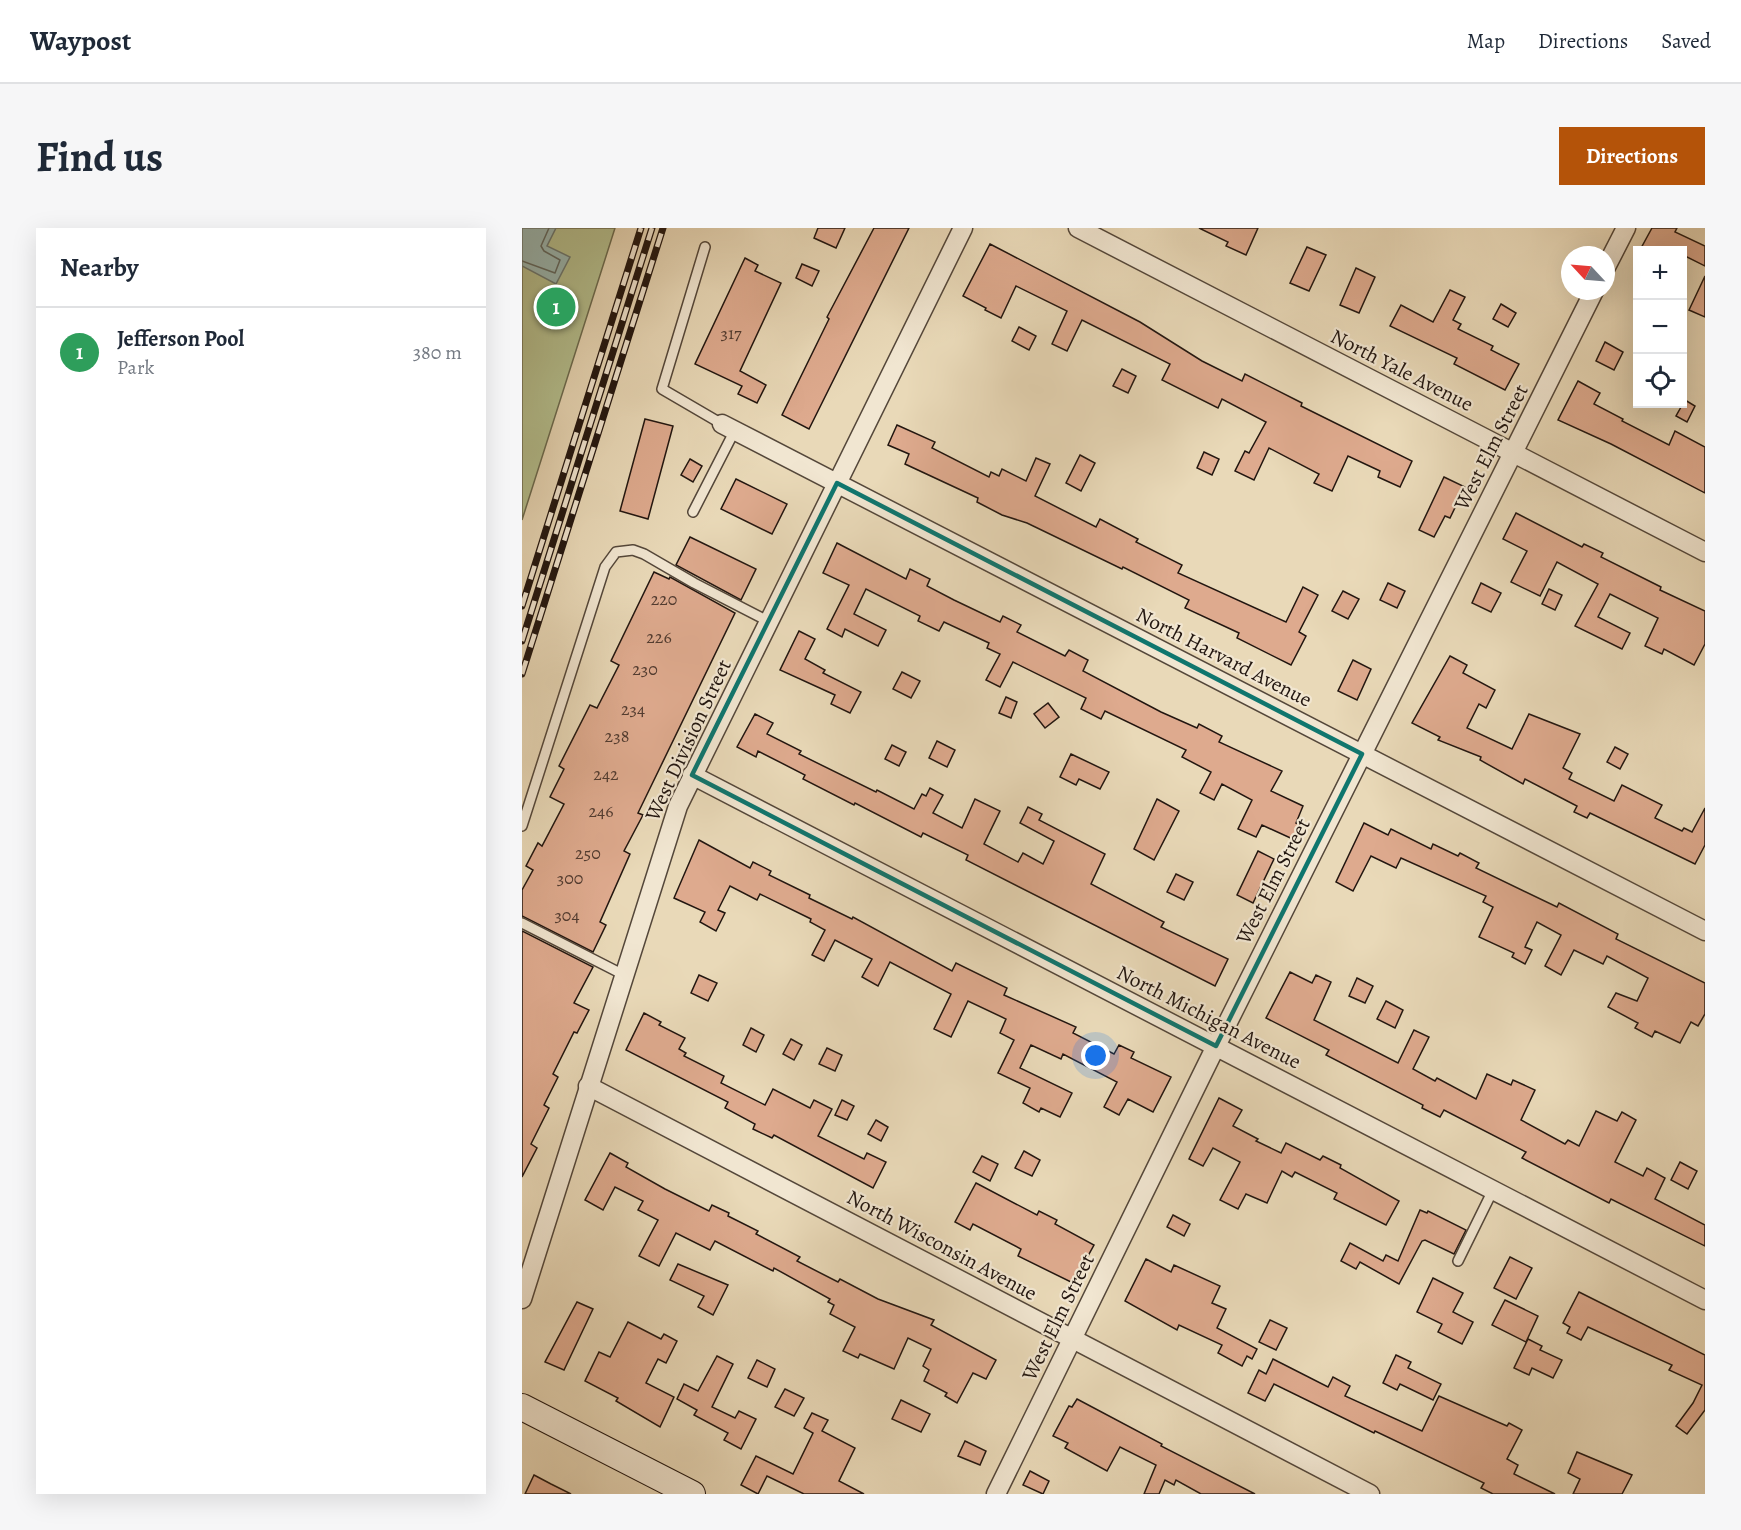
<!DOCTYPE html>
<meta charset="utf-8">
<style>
body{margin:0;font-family:Alegreya,serif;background:#f6f6f7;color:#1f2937}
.controls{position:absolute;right:18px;top:18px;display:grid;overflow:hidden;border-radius:0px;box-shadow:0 6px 24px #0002}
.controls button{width:54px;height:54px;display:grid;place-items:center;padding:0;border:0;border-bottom:2px solid #e0e1e3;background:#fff;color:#1f2937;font:30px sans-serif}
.compass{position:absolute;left:1039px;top:18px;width:54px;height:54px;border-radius:50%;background:#fff;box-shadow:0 6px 24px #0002;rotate:296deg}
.you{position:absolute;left:574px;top:828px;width:21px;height:21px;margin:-15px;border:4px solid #fff;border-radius:50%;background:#1a73e8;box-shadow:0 0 0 9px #1a73e833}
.badge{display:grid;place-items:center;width:39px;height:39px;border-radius:50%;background:#b45309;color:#fff;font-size:20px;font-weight:700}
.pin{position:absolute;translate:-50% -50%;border:3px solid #fff;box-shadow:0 2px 6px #0006}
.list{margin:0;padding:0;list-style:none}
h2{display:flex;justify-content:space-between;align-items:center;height:78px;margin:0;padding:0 24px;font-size:26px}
h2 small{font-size:20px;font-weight:400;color:#747a83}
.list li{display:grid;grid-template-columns:39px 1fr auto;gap:18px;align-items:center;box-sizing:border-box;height:90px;padding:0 24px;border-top:2px solid #e0e1e3}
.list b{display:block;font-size:22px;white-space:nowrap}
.list p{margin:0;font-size:20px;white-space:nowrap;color:#747a83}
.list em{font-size:20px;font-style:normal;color:#747a83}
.icon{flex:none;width:33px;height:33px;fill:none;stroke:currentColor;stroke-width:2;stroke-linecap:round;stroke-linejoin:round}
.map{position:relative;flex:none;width:1183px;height:1266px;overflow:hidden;border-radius:0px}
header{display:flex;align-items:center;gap:36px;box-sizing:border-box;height:84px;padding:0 30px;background:#fff;border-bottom:2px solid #e0e1e3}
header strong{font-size:28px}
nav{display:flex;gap:33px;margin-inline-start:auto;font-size:21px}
.intro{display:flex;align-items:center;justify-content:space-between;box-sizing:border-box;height:144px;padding:0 36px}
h1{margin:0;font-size:42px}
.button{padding:15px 27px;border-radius:0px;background:#b45309;color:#fff;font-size:21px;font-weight:700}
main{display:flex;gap:36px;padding:0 36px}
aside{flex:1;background:#fff;border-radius:0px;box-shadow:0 6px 24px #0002}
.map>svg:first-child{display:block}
</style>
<header>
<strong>Waypost</strong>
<nav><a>Map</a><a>Directions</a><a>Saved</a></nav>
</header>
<div class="intro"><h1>Find us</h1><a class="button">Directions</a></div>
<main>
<aside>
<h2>Nearby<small></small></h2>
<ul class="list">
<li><span class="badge" style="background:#2e9e5b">1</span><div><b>Jefferson Pool</b><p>Park</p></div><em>380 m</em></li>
</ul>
</aside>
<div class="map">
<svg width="1183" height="1266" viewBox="0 0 1183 1266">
<rect width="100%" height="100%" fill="#e9d9b8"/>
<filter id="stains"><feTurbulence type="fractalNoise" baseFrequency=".00333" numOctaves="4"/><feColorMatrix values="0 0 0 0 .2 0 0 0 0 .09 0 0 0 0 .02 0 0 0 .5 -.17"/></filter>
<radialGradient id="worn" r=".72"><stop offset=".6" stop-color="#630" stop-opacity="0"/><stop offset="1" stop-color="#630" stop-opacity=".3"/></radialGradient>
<path fill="#b4c090" stroke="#6b6b50" stroke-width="1.5" d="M0,0H93L0,292Z"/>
<path fill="#99b9b5" stroke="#697873" stroke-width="1.5" d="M0,0H34L25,18L48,29L34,56L0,38Z"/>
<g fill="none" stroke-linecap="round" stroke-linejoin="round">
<path stroke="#5e6862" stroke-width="1.5" d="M0,33L33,45L38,32L22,23L19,18L27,0"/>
</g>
<g fill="#deaa8e" stroke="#221610" stroke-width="1.5">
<path d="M296,0H323L314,20L292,10Z"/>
<path d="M352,0H387L287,201L260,187L307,91L305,89Z"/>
<path d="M677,0H736L724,27L704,18L706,14Z"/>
<path d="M1130,0H1155L1153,4L1183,18V38L1161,27V22H1118Z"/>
<path d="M468,16L618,94L680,133L720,153L723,146L780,175L779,178L890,233L878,259L856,249L858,243L826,228L810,263L792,255L797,246L747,220L732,252L713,243L723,223L727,225L744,194L700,171L696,180L640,152L648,136L560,92L545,123L530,116L545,83L494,58L479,90L463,82L464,80L441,68Z"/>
<path d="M785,19L804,27L787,63L768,55Z"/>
<path d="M223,30L236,37L233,43L259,55L218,143L244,157L235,175L216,166L220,158L173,136Z"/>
<path d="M280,36L297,43L290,58L274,50Z"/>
<path d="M834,40L853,49L837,85L818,77Z"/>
<path d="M1183,48V89L1167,82Z"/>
<path d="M928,62L943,69L931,92L939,96L936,101L971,118L969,122L997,136L983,162L932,136L935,130L868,98L879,77L911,94Z"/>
<path d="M979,76L994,85L986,99L971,91Z"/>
<path d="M497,99L514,108L507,122L490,113Z"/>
<path d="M1083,114L1101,124L1092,142L1074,133Z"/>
<path d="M600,141L614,148L606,165L591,158Z"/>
<path d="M1056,153L1078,165L1072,176L1101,191L1100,193L1147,217L1153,203L1183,219V265L1089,216L1036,192Z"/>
<path d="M1163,172L1173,178L1165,194L1154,188Z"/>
<path d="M123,191L151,198L126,291L98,283Z"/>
<path d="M375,197L413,214L410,220L467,249L469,244L477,248L480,241L504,253L514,230L528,236L513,268L574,299L578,291L616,311L614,314L660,337L656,345L764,394L781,359L796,367L777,404L784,408L769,437L715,410L717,405L663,380L667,372L601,339L600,341L505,295L480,287L455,274L456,270L383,236L387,226L366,217Z"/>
<path d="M682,224L697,231L690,247L675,240Z"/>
<path d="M558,227L573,235L559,263L544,255Z"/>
<path d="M168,231L180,238L171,254L159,247Z"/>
<path d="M922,249L943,259L928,290L923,288L912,309L897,302Z"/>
<path d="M214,251L265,276L250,306L199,281Z"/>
<path d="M994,285L1060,319L1062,316L1081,325L1079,329L1139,359L1138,362L1183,383V416L1172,437L1142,421L1140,426L1123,418L1136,390L1088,366L1076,389L1108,405L1100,421L1053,398L1076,356L1035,334L1018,368L989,354L1005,323L981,311Z"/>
<path d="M168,309L234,341L219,372L154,337Z"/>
<path d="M315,315L384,351L388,341L408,351L405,358L432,372L478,394L481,388L499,397L495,404L543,428L547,422L566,432L561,443L639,484L675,500L677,496L700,508L697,514L760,543L749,563L781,578L774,595L782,598L775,613L740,597L734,609L716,601L730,572L700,556L692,572L678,565L689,544L660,529L664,522L583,483L579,491L559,481L564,470L491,434L478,459L464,452L478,426L465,420L467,415L422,394L417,403L396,393L398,388L344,361L332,386L364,402L356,418L323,401L320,409L305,401L327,357L301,345Z"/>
<path d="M132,344L147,351L148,349L213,385L116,585L121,587L102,623L108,626L78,694L84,697L71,724L0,688V662L11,642L4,638L16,615L20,618L42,576L28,569L42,541L37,538L68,477L75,480L97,437L89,433Z"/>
<path d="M866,355L883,363L875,380L858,372Z"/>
<path d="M959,355L979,365L969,384L950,375Z"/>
<path d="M1027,361L1040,367L1033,382L1020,376Z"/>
<path d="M821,363L837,371L826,391L810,383Z"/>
<path d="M277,403L293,411L283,431L303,442L301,445L339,464L328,485L309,476L313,467L258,442Z"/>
<path d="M928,428L945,437L941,445L973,462L964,480L957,476L945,500L990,521L1007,486L1058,506L1041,540L1050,545L1047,551L1092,573L1100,557L1140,577L1133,590L1160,603L1162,600L1170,604L1183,580V617L1173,636L1068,585L1065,590L1052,584L1055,578L1051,576L1003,551L1001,556L958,532L959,529L916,512L918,509L890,495Z"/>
<path d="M831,432L849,441L835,472L816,463Z"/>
<path d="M380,444L398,453L389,470L371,461Z"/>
<path d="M484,469L495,474L489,490L477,485Z"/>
<path d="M526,475L537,489L523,500L512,486Z"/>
<path d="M233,486L251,495L245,506L279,523L277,526L354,564L355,562L392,581L400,566L404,568L408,560L421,567L411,585L440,600L453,571L478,583L462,616L496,634L501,625L521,636L532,613L498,595L506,579L520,586L517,592L583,626L569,656L642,694L639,699L706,731L693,758L444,632L446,627L401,605L399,609L333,575L332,577L281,551L283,547L236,523L234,529L215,519Z"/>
<path d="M415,513L433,522L425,539L407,530Z"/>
<path d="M370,517L384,524L377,538L363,531Z"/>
<path d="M1093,519L1106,526L1098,541L1085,534Z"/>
<path d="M549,526L587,544L578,561L557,551L554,557L538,549Z"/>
<path d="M635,571L657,583L632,632L612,621Z"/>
<path d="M842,595L866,607L869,601L909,621L911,616L936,628L938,625L957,635L954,640L1035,679L1037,675L1096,706L1094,711L1183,755V786L1176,798L1169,794L1158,815L1133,803L1130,809L1113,800L1116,795L1086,779L1094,765L1115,773L1126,750L1085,728L1081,736L1052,722L1039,747L1023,738L1039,707L1015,694L1003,719L1010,722L1003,736L990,729L992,725L957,709L971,679L961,674L964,668L879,630L874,640L849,628L831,663L814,654Z"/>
<path d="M177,612L228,640L231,634L249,643L247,647L288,667L287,670L330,691L331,689L430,743L434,735L485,760L482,767L554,799L551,805L592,826L597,817L612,824L609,830L649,849L631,884L606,871L597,887L582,879L595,854L541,826L539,831L509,817L498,840L550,865L538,889L519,880L517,884L501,875L508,860L476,845L492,812L478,805L484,791L446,773L429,809L412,801L429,766L368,734L356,758L340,749L350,731L313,712L302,733L290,727L303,702L288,694L289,691L238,666L235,672L208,658L196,682L203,685L194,703L178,694L183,684L152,670Z"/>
<path d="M736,623L752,631L731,675L715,667Z"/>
<path d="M654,646L671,654L662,672L645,664Z"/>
<path d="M0,703L71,739L52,775L67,782L55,805L52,804L31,846L36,849L22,877L27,880L9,916L15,920L0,949Z"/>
<path d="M768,744L790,755L794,747L809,754L792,792L876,835L892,802L907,809L891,841L913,853L915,850L954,871L965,846L989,857L991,852L1013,862L999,892L1043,916L1046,912L1057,918L1074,883L1095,893L1100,884L1114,892L1093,934L1121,948L1125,940L1143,950L1133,971L1183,997V1018L1089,971L1087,975L1000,930L1004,924L922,882L918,889L900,880L901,877L804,827L807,822L744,790Z"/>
<path d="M177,747L195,755L186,773L169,765Z"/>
<path d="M835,750L851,758L843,775L827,768Z"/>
<path d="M864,773L881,782L873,800L855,791Z"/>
<path d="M122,785L139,794L137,797L163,810L157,821L164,825L162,828L202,848L199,855L243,877L251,861L288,880L292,872L310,881L296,908L342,931L345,925L364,934L351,960L252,907L250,910L231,901L233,896L203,880L206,874L104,822Z"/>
<path d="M229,800L242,807L234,824L221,817Z"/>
<path d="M269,811L280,817L272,832L261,826Z"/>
<path d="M305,820L320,827L313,843L297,836Z"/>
<path d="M697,870L720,882L711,898L736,911L734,913L759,925L764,915L798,932L801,928L819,937L818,940L877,973L864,997L812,971L815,965L773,944L770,949L760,943L745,975L724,966L716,981L698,972L718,934L691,920L681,938L667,931Z"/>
<path d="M320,872L332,878L325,892L313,887Z"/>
<path d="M354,892L366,899L359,913L346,906Z"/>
<path d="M502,923L518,932L510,948L493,940Z"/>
<path d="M88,925L106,935L104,939L143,961L187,983L190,977L207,985L206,988L236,1003L234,1006L278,1029L275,1033L316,1054L318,1051L356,1071L412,1092L409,1097L474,1132L464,1151L451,1145L435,1175L423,1168L425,1165L402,1153L407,1142L401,1138L409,1121L386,1110L372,1141L338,1126L336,1130L321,1123L333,1099L308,1086L312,1077L306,1074L308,1071L252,1040L251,1043L193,1013L188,1022L154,1005L137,1038L117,1028L136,992L116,982L121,973L93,959L81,982L63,972Z"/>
<path d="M460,928L476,936L468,953L451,944Z"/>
<path d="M1158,934L1175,943L1166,961L1149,952Z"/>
<path d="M454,955L515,987L517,983L535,992L533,996L572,1017L551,1055L496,1028L499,1021L451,996L448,1002L433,994Z"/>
<path d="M898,982L905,985L906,983L944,1002L932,1026L903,1012L900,1013L877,1056L838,1034L834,1041L819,1033L828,1015L861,1033L864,1027L876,1033Z"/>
<path d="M651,987L668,996L662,1008L645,999Z"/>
<path d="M988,1029L1010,1040L994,1071L972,1060Z"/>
<path d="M624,1031L649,1044L652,1037L698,1058L690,1075L704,1081L695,1100L735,1121L730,1131L725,1128L720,1138L696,1125L700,1117L657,1097L655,1102L603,1073Z"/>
<path d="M156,1036L206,1057L191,1087L176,1079L182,1068L148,1052Z"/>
<path d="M911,1050L941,1065L931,1084L951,1094L940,1116L916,1104L920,1096L895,1084Z"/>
<path d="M1057,1064L1183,1127V1182L1165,1206L1154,1198L1171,1175L1180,1157L1147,1142L1150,1137L1066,1099L1059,1112L1045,1105L1048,1099L1041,1095Z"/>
<path d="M983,1072L1016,1088L1004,1114L970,1097Z"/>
<path d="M55,1074L71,1081L42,1142L23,1134Z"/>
<path d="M748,1092L765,1100L754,1122L737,1114Z"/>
<path d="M106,1094L139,1111L142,1106L155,1113L144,1135L136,1131L124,1155L152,1169L138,1199L94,1173L96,1170L63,1153L77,1124L88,1129Z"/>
<path d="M1006,1111L1020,1118L1018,1122L1040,1132L1031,1150L1010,1140L1007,1147L992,1140Z"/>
<path d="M874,1127L889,1134L886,1140L919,1156L911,1172L878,1156L875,1162L861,1155Z"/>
<path d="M195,1128L211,1136L190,1179L213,1190L217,1183L234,1191L219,1221L202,1212L206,1205L172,1187L175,1182L155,1171L162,1156L176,1163Z"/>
<path d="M751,1131L806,1159L811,1149L828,1158L823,1168L900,1203L917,1168L985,1198L987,1195L1000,1202L985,1231L996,1237L992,1246L1033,1266H971L959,1260L962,1255L853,1203L852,1205L752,1156L743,1173L726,1165L737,1142L744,1146Z"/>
<path d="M235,1132L253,1141L245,1159L226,1150Z"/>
<path d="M263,1161L282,1170L272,1188L253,1179Z"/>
<path d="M555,1171L640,1216L639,1218L733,1266H679L654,1252L652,1257L643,1252L637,1266H622L634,1237L598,1219L585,1243L543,1220L546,1215L531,1208L547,1178L550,1179Z"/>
<path d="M379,1172L408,1186L399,1204L370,1191Z"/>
<path d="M290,1185L306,1192L300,1203L333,1220L317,1253L342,1266H282L245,1248L236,1266L219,1257L234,1228L271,1246L291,1205L282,1200Z"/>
<path d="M443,1213L464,1223L458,1237L436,1228Z"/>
<path d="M1055,1224L1110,1247L1100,1266H1051L1058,1251L1046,1245Z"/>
<path d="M508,1243L527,1253L521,1266L501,1257Z"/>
<path d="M12,1247L29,1256L49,1266H3Z"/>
</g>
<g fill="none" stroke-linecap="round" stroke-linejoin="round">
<g stroke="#54473a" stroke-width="12">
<g id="lane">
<path d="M183,19L140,161L200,196"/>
<path d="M171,284L213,202"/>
<path d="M0,598L83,339L94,324L111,322L122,326L172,355L246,393"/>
<path d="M0,695L102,747"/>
<path d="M936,1033L971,962"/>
</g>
</g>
<g stroke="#54473a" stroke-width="21">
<g id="street">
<path d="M556,0L1183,324"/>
<path d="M1084,39L1104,0"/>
<path d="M200,196L1183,703"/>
<path d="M170,547L1183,1072"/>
<path d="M66,858L848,1266"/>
<path d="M0,1071L156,578L441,0"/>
<path d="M474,1266L694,818L1072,63"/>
</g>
</g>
<g stroke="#221610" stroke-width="28">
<path id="secondary" d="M0,1179L170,1266"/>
</g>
<use href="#lane" stroke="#f1e6d1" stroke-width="9"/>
<use href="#street" stroke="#f1e6d1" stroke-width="18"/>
<use href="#secondary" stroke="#f1e6d1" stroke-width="26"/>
<g stroke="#221610" stroke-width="7">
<g id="rail">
<path d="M0,378L119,0"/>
<path d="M0,413L130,0"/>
<path d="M0,446L141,0"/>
</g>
</g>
<use href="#rail" stroke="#f1e6d1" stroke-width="4.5" stroke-dasharray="14" stroke-linecap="butt"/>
</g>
<path fill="none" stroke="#0f766e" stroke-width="4.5" stroke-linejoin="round" d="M315,255L840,526L694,818L170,547Z"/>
<g text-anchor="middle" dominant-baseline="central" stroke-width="4.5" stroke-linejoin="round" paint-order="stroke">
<g font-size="18" fill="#513b30">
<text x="209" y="105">317</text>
<text x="142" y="371">220</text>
<text x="137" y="409">226</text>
<text x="123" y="441">230</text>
<text x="111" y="481">234</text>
<text x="95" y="508">238</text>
<text x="84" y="546">242</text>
<text x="79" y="583">246</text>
<text x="66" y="625">250</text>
<text x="48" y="650">300</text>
<text x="45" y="687">304</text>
</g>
<g font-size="21" fill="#221610" stroke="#f1e6d1">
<text transform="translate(880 142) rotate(27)">North Yale Avenue</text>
<text transform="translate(969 219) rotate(-63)">West Elm Street</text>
<text transform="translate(702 429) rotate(27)">North Harvard Avenue</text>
<text transform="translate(166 512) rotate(-65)">West Division Street</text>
<text transform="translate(751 653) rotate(-63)">West Elm Street</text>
<text transform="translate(687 789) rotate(27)">North Michigan Avenue</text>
<text transform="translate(420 1017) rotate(28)">North Wisconsin Avenue</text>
<text transform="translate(536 1089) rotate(-64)">West Elm Street</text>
</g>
</g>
<rect width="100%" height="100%" filter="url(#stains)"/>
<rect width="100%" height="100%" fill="url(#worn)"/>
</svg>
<div class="controls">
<button>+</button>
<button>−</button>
<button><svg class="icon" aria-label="locate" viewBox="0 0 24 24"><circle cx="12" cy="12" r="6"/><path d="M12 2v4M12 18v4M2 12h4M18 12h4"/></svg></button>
</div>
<svg class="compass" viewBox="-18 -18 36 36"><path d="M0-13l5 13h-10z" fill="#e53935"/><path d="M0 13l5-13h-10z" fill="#747a83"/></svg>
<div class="you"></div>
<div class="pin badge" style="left:34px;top:79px;background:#2e9e5b">1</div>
</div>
</main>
